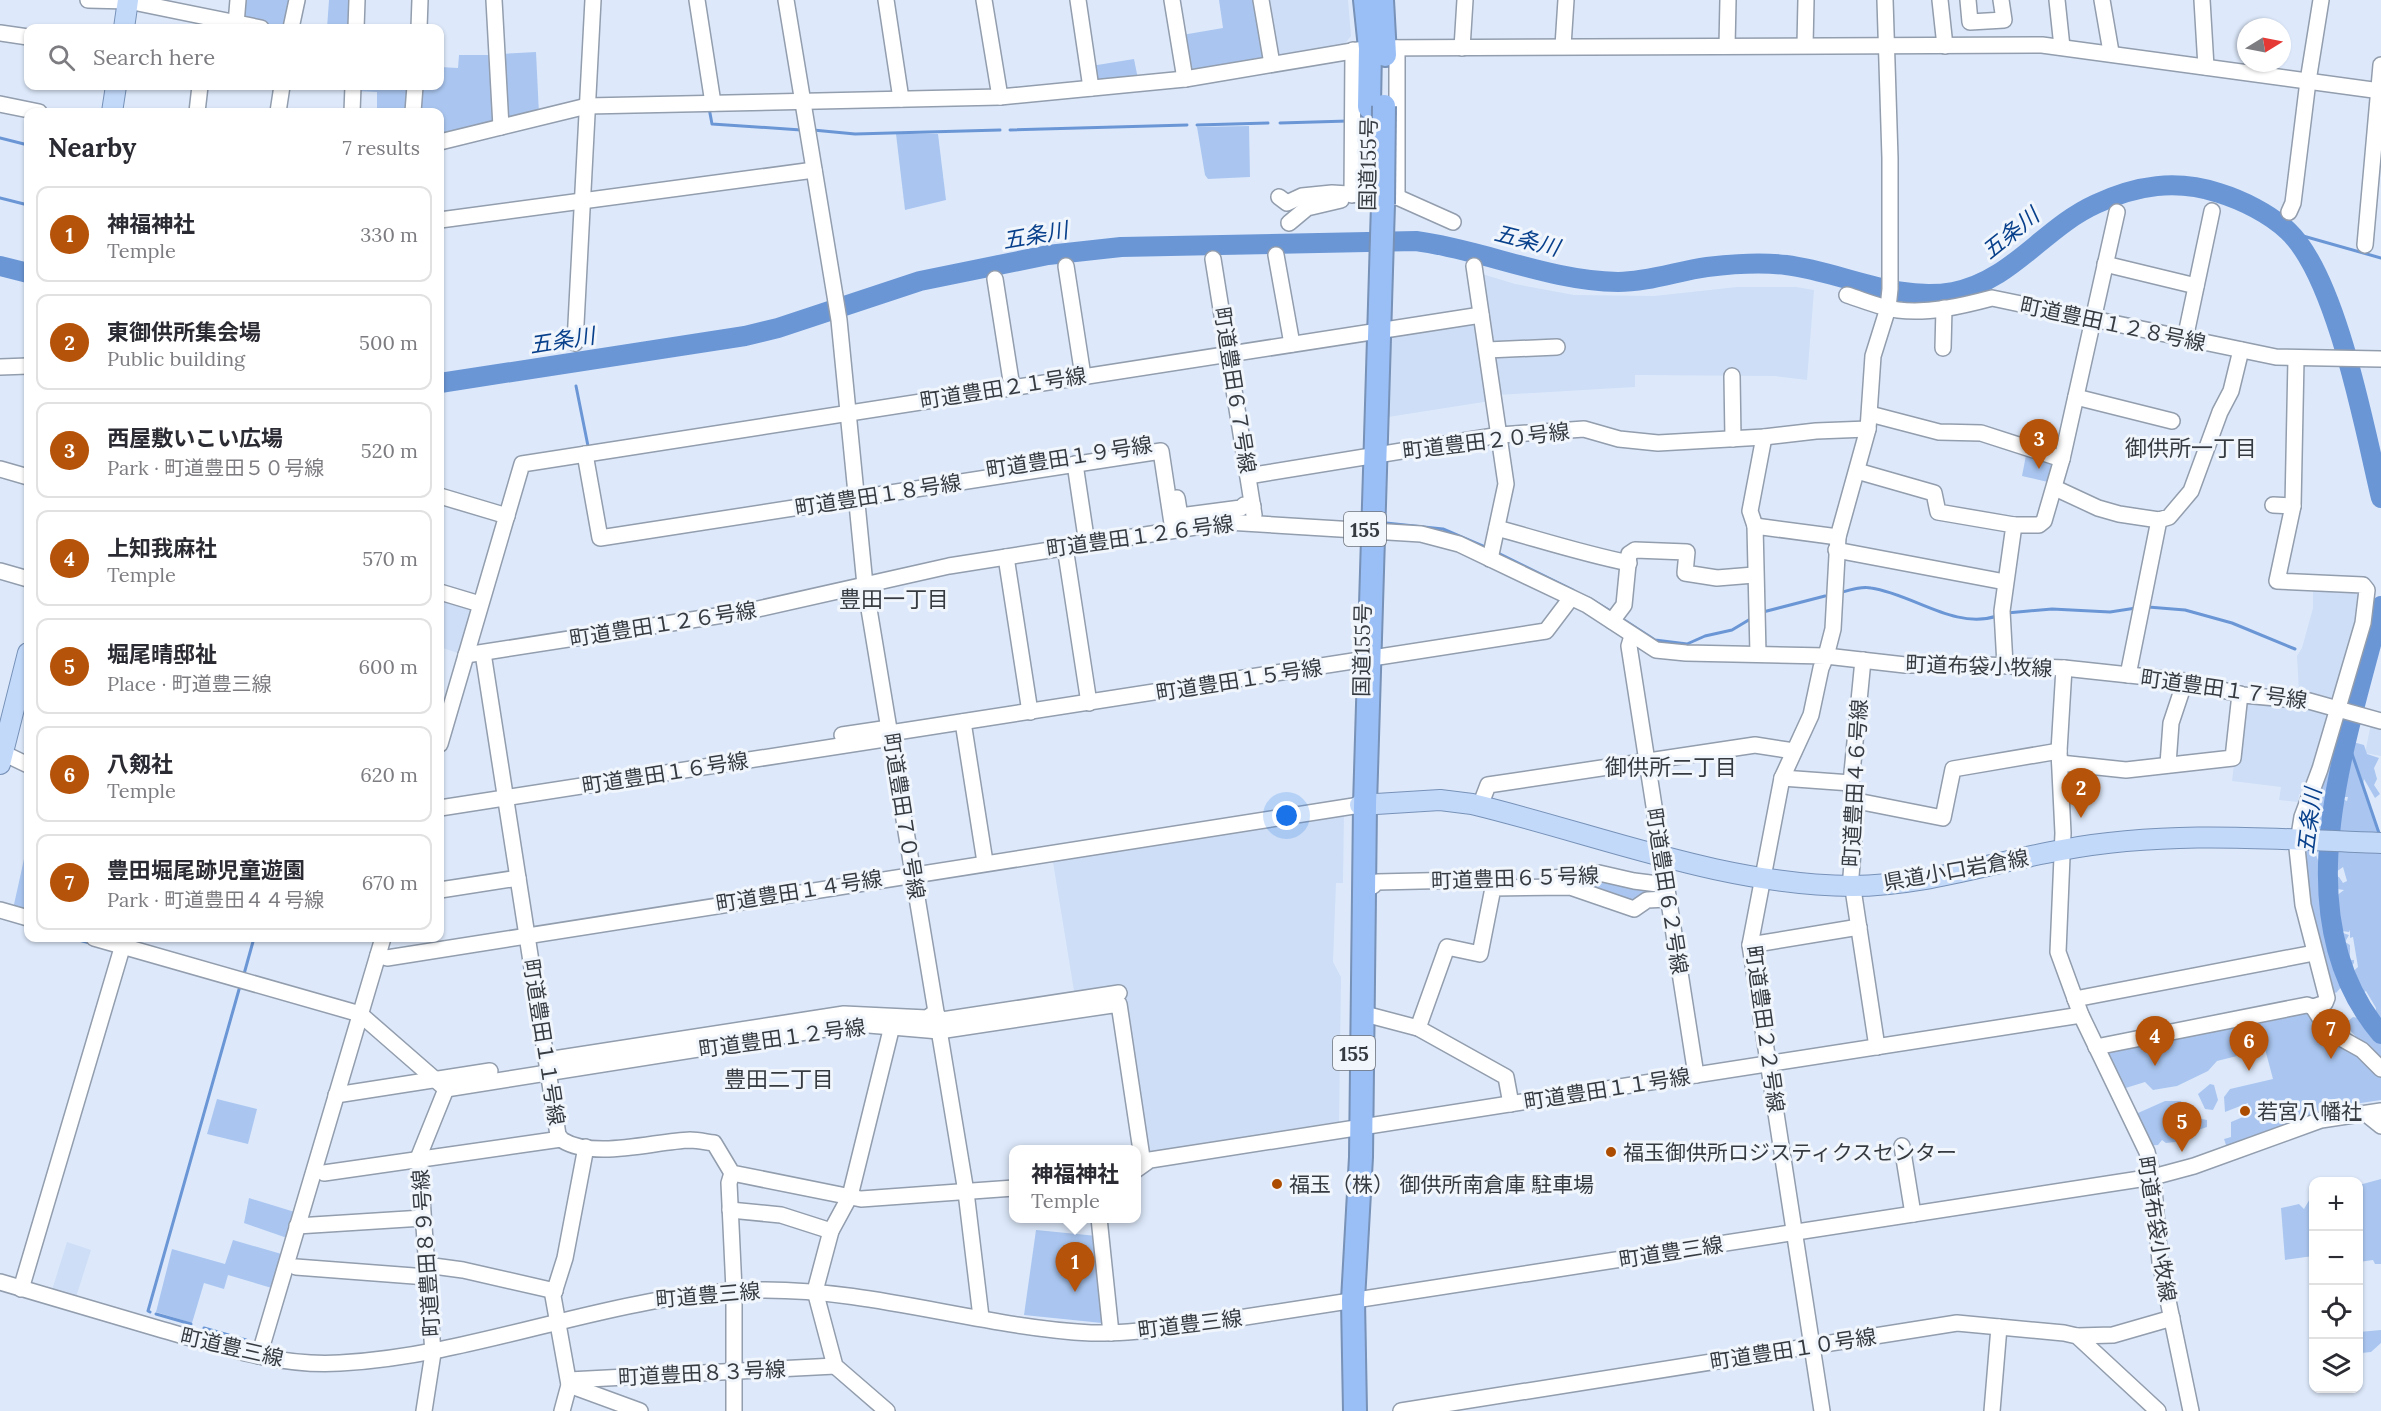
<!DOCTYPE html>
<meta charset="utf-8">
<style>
body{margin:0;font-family:Lora,"Noto Sans JP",serif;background:#f2f2f3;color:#2b2b33}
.controls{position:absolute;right:18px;bottom:18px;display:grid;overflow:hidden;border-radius:12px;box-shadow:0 2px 4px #0004}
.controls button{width:54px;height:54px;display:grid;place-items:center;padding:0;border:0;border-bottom:2px solid #e1e1e2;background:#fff;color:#2b2b33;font:30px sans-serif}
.compass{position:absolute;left:2237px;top:18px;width:54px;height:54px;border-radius:50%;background:#fff;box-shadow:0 2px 4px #0004;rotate:80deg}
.you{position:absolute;left:1287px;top:816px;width:21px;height:21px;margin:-15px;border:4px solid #fff;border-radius:50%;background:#1a73e8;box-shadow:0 0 0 9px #1a73e833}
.badge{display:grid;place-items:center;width:39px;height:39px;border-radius:50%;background:#b45309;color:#fff;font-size:20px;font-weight:700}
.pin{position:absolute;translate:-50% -50px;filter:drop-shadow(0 2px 3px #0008)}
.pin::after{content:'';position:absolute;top:32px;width:21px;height:18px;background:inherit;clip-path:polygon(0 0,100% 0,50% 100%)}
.popup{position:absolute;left:1009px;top:1145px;width:132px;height:78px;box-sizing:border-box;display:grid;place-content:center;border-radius:12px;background:#fff;filter:drop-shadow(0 2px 4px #0005);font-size:20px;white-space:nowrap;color:#7c7c81}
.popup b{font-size:22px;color:#2b2b33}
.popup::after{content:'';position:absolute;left:50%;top:100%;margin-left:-12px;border:12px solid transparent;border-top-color:#fff}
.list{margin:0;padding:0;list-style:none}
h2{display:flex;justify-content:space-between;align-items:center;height:78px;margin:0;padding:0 24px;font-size:26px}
h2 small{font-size:20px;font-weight:400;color:#7c7c81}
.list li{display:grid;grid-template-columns:39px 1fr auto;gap:18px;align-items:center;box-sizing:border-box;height:96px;margin:0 12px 12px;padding:0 12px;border:2px solid #e1e1e2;border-radius:12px}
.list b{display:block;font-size:22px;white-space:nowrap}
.list p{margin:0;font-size:20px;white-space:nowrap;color:#7c7c81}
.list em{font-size:20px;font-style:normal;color:#7c7c81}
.icon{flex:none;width:33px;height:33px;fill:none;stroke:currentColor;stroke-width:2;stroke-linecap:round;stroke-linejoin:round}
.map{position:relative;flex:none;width:2381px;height:1411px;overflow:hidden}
.search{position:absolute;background:#fff;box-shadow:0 2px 4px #0004;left:24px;top:24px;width:420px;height:66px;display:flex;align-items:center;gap:15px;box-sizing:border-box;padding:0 21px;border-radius:12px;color:#7c7c81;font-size:22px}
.panel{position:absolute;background:#fff;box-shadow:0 2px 4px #0004;left:24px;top:108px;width:420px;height:834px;border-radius:12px}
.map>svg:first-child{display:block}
</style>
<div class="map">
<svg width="2381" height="1411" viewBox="0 0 2381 1411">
<rect width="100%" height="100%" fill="#dde9fb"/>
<g fill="#cedef6">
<path d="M1264,0H1348L1351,36L1343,46L1277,60Z"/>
<path d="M1479,273L1515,284L1574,295L1654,296L1737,287H1796L1814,290L1807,380L1775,376L1635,375V387L1497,395Z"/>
<path d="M1476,320L1490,401L1388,417L1389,332Z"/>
<path d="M2313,585L2364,589L2337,702L2299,693L2297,656L2302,648L2313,608Z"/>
<path d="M440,596L474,610L461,654L440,647Z"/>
<path d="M2242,699L2333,711L2310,796L2299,794L2298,802L2279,800L2281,787L2232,781Z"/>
<path d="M2371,724L2381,727V756L2365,753Z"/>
<path d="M1344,812L1343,883H1336L1333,962L1341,977L1339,1126L1148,1154L1120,991L1075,997L1052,856Z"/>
<path d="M67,1242L91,1250L76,1297L52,1290Z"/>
</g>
<g fill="#aac6f0">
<path d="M241,0H292L287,26L281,28L242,22Z"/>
<path d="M329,0H353L352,28H327Z"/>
<path d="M1219,0H1258L1267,57L1192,73L1187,70L1182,35L1223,28Z"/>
<path d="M536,52L539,114L507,121L501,54Z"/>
<path d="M459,55H494L497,120L451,134L440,132V112H418L420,86H440V67L458,68Z"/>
<path d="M1134,59L1138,79L1097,83L1091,66Z"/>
<path d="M357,86H412L410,111L377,110V92L357,91Z"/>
<path d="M1249,126L1250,177L1208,179L1205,175L1197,127Z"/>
<path d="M896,134H938L946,200L905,210Z"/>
<path d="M2027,450L2055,458L2052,483L2022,476Z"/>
<path d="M2341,715H2346L2352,721L2348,730L2350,741L2342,754L2341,778L2333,790L2328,819L2322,825L2324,838L2316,855L2322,871L2319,873L2326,897L2324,906L2327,908L2328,944L2333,947L2330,954L2335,958L2334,973H2339L2343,985L2336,993L2324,985L2304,872L2306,837Z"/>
<path d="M2353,742L2364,745L2367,754L2379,758L2374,768L2377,779L2374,785L2380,794L2375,798L2364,779L2363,785L2381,838V1026L2375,1023L2376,1008L2366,991L2359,995L2342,976L2344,970L2339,966L2341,940L2336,938L2340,932L2349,935L2345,942L2350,945V960H2354V963L2350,967L2347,966L2350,974L2358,967L2353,937L2350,938V930L2349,932L2335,930L2331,896H2336L2344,890L2337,889L2332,893L2326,889V884L2332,875L2339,877L2343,883L2347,881L2343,867L2336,872H2330C2328,861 2330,855 2332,844C2335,825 2324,817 2342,799L2347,801L2348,797H2343L2340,788L2344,768L2347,766L2345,757Z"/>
<path d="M28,841V914L13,909Z"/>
<path d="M1616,870C1641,872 1645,875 1660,895L1646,911L1632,913L1591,900L1583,883L1595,874Z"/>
<path d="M2305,1010L2381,1073V1100L2334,1107L2321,1120L2229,1154L2224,1139L2231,1137V1122L2250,1114L2248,1103L2225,1112L2224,1097L2230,1089L2273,1079L2265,1049L2217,1061L2208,1071L2177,1086L2153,1090L2145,1082L2116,1091L2096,1047Z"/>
<path d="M2353,1017L2358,1018L2373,1039L2381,1044V1064L2348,1028L2347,1022Z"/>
<path d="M2210,1084L2214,1085L2218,1100L2213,1110L2205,1109L2198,1094Z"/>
<path d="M217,1099L257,1109L248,1144L207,1134Z"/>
<path d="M2165,1101H2181L2187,1116L2207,1120V1127L2186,1134L2183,1141L2166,1143L2162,1140L2158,1145L2144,1146L2129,1117Z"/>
<path d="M2381,1179V1264H2375L2373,1260L2359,1262V1185Z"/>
<path d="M2311,1197H2313V1256L2285,1260L2281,1208L2299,1204L2304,1209Z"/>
<path d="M249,1198L298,1213L290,1239L244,1223Z"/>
<path d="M1036,1230L1097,1236L1106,1319L1102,1323L1024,1315Z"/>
<path d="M233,1240L285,1255L275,1289L228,1275L224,1289L204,1283L192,1323L156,1312L172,1249L225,1264Z"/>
<path d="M2381,1330V1343L2371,1352L2361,1353L2359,1332Z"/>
</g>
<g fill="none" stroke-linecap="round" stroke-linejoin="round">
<g stroke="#6b96d5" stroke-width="3">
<path d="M709,108L712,124L801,130"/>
<path d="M1280,123L1348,121"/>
<path d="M1197,125L1268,123"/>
<path d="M813,130L855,134L1000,130"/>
<path d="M1010,130L1187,125"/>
<path d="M0,138L28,145"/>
<path d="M0,198L28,205"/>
<path d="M2289,232L2381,258"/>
<path d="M574,369L575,363"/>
<path d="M576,386L588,446"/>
<path d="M1386,523L1443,529L1485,547"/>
<path d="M1500,554L1573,590"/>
<path d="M1839,593C1850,590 1861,586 1871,588C1913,594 1954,630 1997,616"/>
<path d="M1589,598L1612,612"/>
<path d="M2148,607L2185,610L2232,623L2295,649"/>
<path d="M1763,612L1825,596"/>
<path d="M2007,613L2052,609L2110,612L2136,608"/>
<path d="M1621,618L1655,640L1687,644L1705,636L1732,630L1752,618"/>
<path d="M2348,742L2380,836"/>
<path d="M71,938L90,943"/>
<path d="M244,974L254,938"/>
<path d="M150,1312L148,1311L240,986L238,985"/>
<path d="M156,1314L191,1324"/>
<path d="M204,1328L246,1340"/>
</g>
<g stroke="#6b96d5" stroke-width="20">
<path d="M0,266L28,273"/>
<path d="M440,383L745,336L778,328L920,281L1048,255L1121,247L1416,241C1484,250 1549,281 1618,282C1648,282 1678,271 1707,267C1731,264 1762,262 1786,265C1842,272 1895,302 1953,292C2012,281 2043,228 2096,204C2137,185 2176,179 2219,193C2242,200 2270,214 2288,231C2337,277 2365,431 2381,498"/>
<path d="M2381,606C2348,741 2280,915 2381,1034"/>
</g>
<g stroke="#929dad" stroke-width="18">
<g id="minor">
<path d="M88,0L128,1L261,28"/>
<path d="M494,0L501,127"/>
<path d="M697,0L713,103"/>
<path d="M786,0L839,320L865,585L966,1192L981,1317"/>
<path d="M886,0L901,99"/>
<path d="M984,0L1000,97"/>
<path d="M1078,0L1091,88"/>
<path d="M1172,0L1185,79"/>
<path d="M1261,0L1272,64"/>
<path d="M1885,0L1890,158V289L1888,308L1873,356L1868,429L1838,537L1833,629L1826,656L1905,665H1984L2064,668L2059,751L2063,833L2058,952L2081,1015L2147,1152L2153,1177L2160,1262L2191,1411"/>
<path d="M1940,0L1945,46"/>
<path d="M1968,0L1970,22L2004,20L2001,0"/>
<path d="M2057,0L2062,47"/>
<path d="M2102,0L2111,52"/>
<path d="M2202,0L2206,67"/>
<path d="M236,24L238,0"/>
<path d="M291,28L297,0"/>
<path d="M356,28L357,0"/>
<path d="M419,28L420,0"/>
<path d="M0,33L28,37"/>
<path d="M1805,45L1806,0"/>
<path d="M1563,46L1566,0"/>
<path d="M1727,46L1728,0"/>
<path d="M1397,48V197"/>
<path d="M1462,48L1465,0"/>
<path d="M0,104L39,112"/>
<path d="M197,112L200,86"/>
<path d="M278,112L282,86"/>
<path d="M352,112L353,86"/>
<path d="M413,112L415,86"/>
<path d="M440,142L587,106L1000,97L1185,79L1370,48L2042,45L2381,91"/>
<path d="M1352,195L1353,50"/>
<path d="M1279,197L1287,203L1302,196L1332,193L1397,197L1453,222"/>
<path d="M2289,212L2293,203L2308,81L2321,0"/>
<path d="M440,220L814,170"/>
<path d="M1289,223L1307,208L1341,200"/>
<path d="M2365,245L2381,65"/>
<path d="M1276,255L1292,344"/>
<path d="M1213,259L1254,515"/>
<path d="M2105,264L2196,286"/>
<path d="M1066,266L1083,376"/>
<path d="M1474,266L1506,484L1490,559"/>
<path d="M995,279L1012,387"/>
<path d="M1847,295C1863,300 1881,308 1898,310C1928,314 1962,306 1992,298L2276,357L2381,359"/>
<path d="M2185,339L2212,211"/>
<path d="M575,343L593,0"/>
<path d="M1943,348L1944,308"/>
<path d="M1487,350L1557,347"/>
<path d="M2296,359L2293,506L2277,581L2363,585L2367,590L2363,623L2320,769L2302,817L2297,848L2303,905L2327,998L2325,1003L2313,1007L2328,1031L2362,1050L2381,1069"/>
<path d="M0,367L28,366"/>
<path d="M1732,376L1733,439"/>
<path d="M2076,397L2172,421"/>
<path d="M1870,414L1939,432L1981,433L2062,459L2044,521L2039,525H2014"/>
<path d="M585,454L600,538L1161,451L1173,530"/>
<path d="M2062,459L2117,212"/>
<path d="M1075,464L1087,544"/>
<path d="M0,469L28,477"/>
<path d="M1857,471L1934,493L1938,512L2014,525L2002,611L2005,665"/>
<path d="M1248,476L1500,435L1584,429L1619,439L1658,443L1764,437L1816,431L1868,429"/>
<path d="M2055,488L2098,508L2119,514L2159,520L2169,517L2191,491L2220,412L2231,391L2241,350"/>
<path d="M440,496L507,516"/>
<path d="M1177,498L1180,516L1241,508L1244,505L1253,506"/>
<path d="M2273,505L2293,506"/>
<path d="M1755,526L1750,511L1764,437"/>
<path d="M1497,528C1541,540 1584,554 1629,563"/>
<path d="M1065,547L1089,703"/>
<path d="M1836,550L2005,582"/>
<path d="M1006,557L1030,712"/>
<path d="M0,571L28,579"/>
<path d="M440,592L480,604"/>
<path d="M1612,621L1624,605L1629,554L1635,550L1687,552L1685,573L1717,578L1754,575"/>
<path d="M1632,636L1629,646L1696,1075"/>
<path d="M483,653L558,1135L562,1140C594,1160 655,1141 690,1140C698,1140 706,1142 714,1143L732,1173L861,1199L1014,1188"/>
<path d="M1758,654L1755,526L1838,537"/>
<path d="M466,655L749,611L949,566L1227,522L1421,534L1459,544L1587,605L1656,650L1686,653L1826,656L1821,668L1811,715L1782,778L1750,945L1822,1411"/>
<path d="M1863,660L1851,783L1852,796L1857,801L1851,876L1877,1047"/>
<path d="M2064,668L2185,681L2243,695L2309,701L2381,721"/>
<path d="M2128,675L2159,520"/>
<path d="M963,722L985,862"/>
<path d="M890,733L1546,631L1571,598"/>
<path d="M842,735L889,728"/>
<path d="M440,744L522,464L1481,315"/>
<path d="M3,753L28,765"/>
<path d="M2060,763L2126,770L2233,758L2240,694"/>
<path d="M2168,764L2171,723L2185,681"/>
<path d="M1782,778L1851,783"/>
<path d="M1857,801L1943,818L1953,769L2059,751"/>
<path d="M1480,806L1488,785L1755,745L1794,751"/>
<path d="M440,808L891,738"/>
<path d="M1554,878L1599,873L1634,881L1666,885"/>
<path d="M1363,886H1373L1377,882L1506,879"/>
<path d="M440,890L518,878"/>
<path d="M0,910L28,918"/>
<path d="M94,938L360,1014L446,1089L419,1156L433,1353L424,1411"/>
<path d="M1750,945L1859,927"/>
<path d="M378,955L387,958L1360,805"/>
<path d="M2075,999L2314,953"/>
<path d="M1361,1013L1418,1028L1506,1077L1511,1104"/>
<path d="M1418,1028L1447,947L1480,954L1493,888L1570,887L1634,909L1647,900L1668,899"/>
<path d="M2096,1047L2307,1005L2313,1007"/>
<path d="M547,1060L844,1014L927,1018L934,1013L942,1020L1119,993"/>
<path d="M446,1089L857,1024L939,1031L1119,1004L1143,1164"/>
<path d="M336,1095L490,1071"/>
<path d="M2366,1114L2381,1126"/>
<path d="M1902,1146L1913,1214"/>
<path d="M1136,1170L1150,1160L2081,1015"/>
<path d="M324,1173L561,1139"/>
<path d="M732,1173L729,1183L734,1290V1411"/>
<path d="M730,1210L781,1215L831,1231"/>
<path d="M1099,1218L1111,1333"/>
<path d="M297,1226L423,1218"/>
<path d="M426,1265L463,1270L555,1291"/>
<path d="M296,1267L427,1277"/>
<path d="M0,1282C54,1298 108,1314 163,1330C220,1346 279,1367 340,1363C484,1355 617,1291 761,1290C873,1289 980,1327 1091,1333C1121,1334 1151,1330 1181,1327L2153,1177L2194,1166L2321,1120L2381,1111"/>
<path d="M21,1289L125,938"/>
<path d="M2077,1336L2113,1335L2172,1318"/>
<path d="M259,1356L383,938"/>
<path d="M569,1380L835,1366"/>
<path d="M569,1385L640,1411"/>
<path d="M562,1411L569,1385L553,1296L565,1258L586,1147"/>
<path d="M887,1411L835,1366L815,1291L831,1231L850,1196L892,1026"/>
<path d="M1401,1411L1957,1323L2064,1333L2077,1336L2158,1411"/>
<path d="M1992,1411L1999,1327"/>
</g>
</g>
<g stroke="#7791b7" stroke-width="22">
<g id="major">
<path d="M124,28L128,0"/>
<path d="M112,112L116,86"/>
<path d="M0,764L28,653"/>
<path d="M1360,805L1440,800L1472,804C1597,834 1722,885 1852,886C1924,886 1992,862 2062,850C2167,830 2275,839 2381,843"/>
</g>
</g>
<g stroke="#7791b7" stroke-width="26">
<g id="highway">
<path d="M1365,0L1370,48L1369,107"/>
<path d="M1382,0L1385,55"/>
<path d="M1355,1411L1353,1300L1361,1157L1365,805L1383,204"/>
</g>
</g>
<use href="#minor" stroke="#fff" stroke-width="15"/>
<use href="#major" stroke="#c2d9fa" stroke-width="20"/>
<use href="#highway" stroke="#9abff6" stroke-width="22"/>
<g stroke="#7791b7" stroke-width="26" stroke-linecap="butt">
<path id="highway-bridge" d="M1383,204L1384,106"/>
</g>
<use href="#highway-bridge" stroke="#9abff6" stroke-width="22"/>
</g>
<g fill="#ac4c01" stroke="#f1f6fd" stroke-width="2">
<circle cx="2245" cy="1111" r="6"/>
<circle cx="1611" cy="1152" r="6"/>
<circle cx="1277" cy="1184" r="6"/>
</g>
<g text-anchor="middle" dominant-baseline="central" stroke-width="6" stroke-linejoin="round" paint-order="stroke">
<g fill="#f1f6fd" stroke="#6e737a" stroke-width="1.5">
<rect x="1344" y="512" width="42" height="34" rx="4.5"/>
<rect x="1333" y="1036" width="42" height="34" rx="4.5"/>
</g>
<g font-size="20" font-weight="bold" fill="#363b42">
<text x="1365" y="529">155</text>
<text x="1354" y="1053">155</text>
</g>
<g font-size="21" fill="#363b42" stroke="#f1f6fd">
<text transform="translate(1368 164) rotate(-89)">国道155号</text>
<text transform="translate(2113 324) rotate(12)">町道豊田１２８号線</text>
<text transform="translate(1003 388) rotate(-9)">町道豊田２１号線</text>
<text transform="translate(1235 390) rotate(81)">町道豊田６７号線</text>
<text transform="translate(1486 441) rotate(-7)">町道豊田２０号線</text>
<text transform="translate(1069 457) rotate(-9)">町道豊田１９号線</text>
<text transform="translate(878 495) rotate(-9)">町道豊田１８号線</text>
<text transform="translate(1140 536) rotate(-8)">町道豊田１２６号線</text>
<text transform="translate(663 624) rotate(-9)">町道豊田１２６号線</text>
<text transform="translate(1362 650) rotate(-89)">国道155号</text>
<text transform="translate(1979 666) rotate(2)">町道布袋小牧線</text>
<text transform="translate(1239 680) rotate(-9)">町道豊田１５号線</text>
<text transform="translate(2224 689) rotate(8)">町道豊田１７号線</text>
<text transform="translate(665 773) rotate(-9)">町道豊田１６号線</text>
<text transform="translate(1855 783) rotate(-87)">町道豊田４６号線</text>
<text transform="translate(904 816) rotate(81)">町道豊田７０号線</text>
<text transform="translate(1956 870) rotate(-10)">県道小口岩倉線</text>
<text transform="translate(1515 878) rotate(-2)">町道豊田６５号線</text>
<text transform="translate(799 891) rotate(-9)">町道豊田１４号線</text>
<text transform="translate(1667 891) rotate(81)">町道豊田６２号線</text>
<text transform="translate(1765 1029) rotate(82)">町道豊田２２号線</text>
<text transform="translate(782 1038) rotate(-8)">町道豊田１２号線</text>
<text transform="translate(544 1042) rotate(81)">町道豊田１１号線</text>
<text transform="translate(1607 1089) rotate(-9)">町道豊田１１号線</text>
<text transform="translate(2157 1229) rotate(81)">町道布袋小牧線</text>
<text transform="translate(1671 1252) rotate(-9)">町道豊三線</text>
<text transform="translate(426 1253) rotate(-94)">町道豊田８９号線</text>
<text transform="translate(708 1295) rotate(-5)">町道豊三線</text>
<text transform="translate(1190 1324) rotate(-7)">町道豊三線</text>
<text transform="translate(232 1347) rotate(13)">町道豊三線</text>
<text transform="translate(1793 1349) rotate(-9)">町道豊田１０号線</text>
<text transform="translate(702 1373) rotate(-3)">町道豊田８３号線</text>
</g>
<g font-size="21" fill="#363b42" stroke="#f1f6fd" text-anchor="start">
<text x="2257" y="1111">若宮八幡社</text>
<text x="1623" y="1152">福玉御供所ロジスティクスセンター</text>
<text x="1289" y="1184">福玉（株） 御供所南倉庫 駐車場</text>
</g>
<g font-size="22" font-style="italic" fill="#08408b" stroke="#f1f6fd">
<text transform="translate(2010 233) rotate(-39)">五条川</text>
<text transform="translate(1035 235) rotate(-10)">五条川</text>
<text transform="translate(1527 240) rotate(14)">五条川</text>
<text transform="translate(562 340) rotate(-9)">五条川</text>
<text transform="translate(2309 821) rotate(-83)">五条川</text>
</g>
<g font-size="22" fill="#363b42" stroke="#f1f6fd">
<text x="2191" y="448">御供所一丁目</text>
<text x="894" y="599">豊田一丁目</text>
<text x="1671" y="767">御供所二丁目</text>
<text x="779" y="1079">豊田二丁目</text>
</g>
</g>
</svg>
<div class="controls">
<button>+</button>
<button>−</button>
<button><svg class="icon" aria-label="locate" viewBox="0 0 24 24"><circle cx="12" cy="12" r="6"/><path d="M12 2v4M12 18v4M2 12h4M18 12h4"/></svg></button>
<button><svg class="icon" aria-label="layers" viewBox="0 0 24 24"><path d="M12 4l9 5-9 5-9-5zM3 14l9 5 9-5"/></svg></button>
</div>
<svg class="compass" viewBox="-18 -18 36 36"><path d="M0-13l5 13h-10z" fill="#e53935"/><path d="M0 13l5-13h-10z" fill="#7c7c81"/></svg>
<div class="you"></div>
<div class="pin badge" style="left:1075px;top:1292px">1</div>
<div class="popup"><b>神福神社</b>Temple</div>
<div class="pin badge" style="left:2081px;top:818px">2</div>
<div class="pin badge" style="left:2039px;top:469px">3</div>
<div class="pin badge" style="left:2155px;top:1066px">4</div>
<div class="pin badge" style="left:2182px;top:1152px">5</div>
<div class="pin badge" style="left:2249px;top:1071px">6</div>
<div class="pin badge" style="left:2331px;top:1059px">7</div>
<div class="search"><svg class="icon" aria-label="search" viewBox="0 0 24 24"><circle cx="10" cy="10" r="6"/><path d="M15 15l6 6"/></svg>Search here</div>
<section class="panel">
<h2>Nearby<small>7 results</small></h2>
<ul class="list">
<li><span class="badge">1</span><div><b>神福神社</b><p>Temple</p></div><em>330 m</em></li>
<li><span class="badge">2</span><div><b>東御供所集会場</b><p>Public building</p></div><em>500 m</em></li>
<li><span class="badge">3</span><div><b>西屋敷いこい広場</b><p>Park · 町道豊田５０号線</p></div><em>520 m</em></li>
<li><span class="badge">4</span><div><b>上知我麻社</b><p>Temple</p></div><em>570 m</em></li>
<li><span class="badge">5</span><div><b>堀尾晴邸祉</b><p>Place · 町道豊三線</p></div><em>600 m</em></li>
<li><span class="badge">6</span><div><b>八剱社</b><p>Temple</p></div><em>620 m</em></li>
<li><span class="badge">7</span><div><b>豊田堀尾跡児童遊園</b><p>Park · 町道豊田４４号線</p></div><em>670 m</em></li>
</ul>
</section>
</div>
